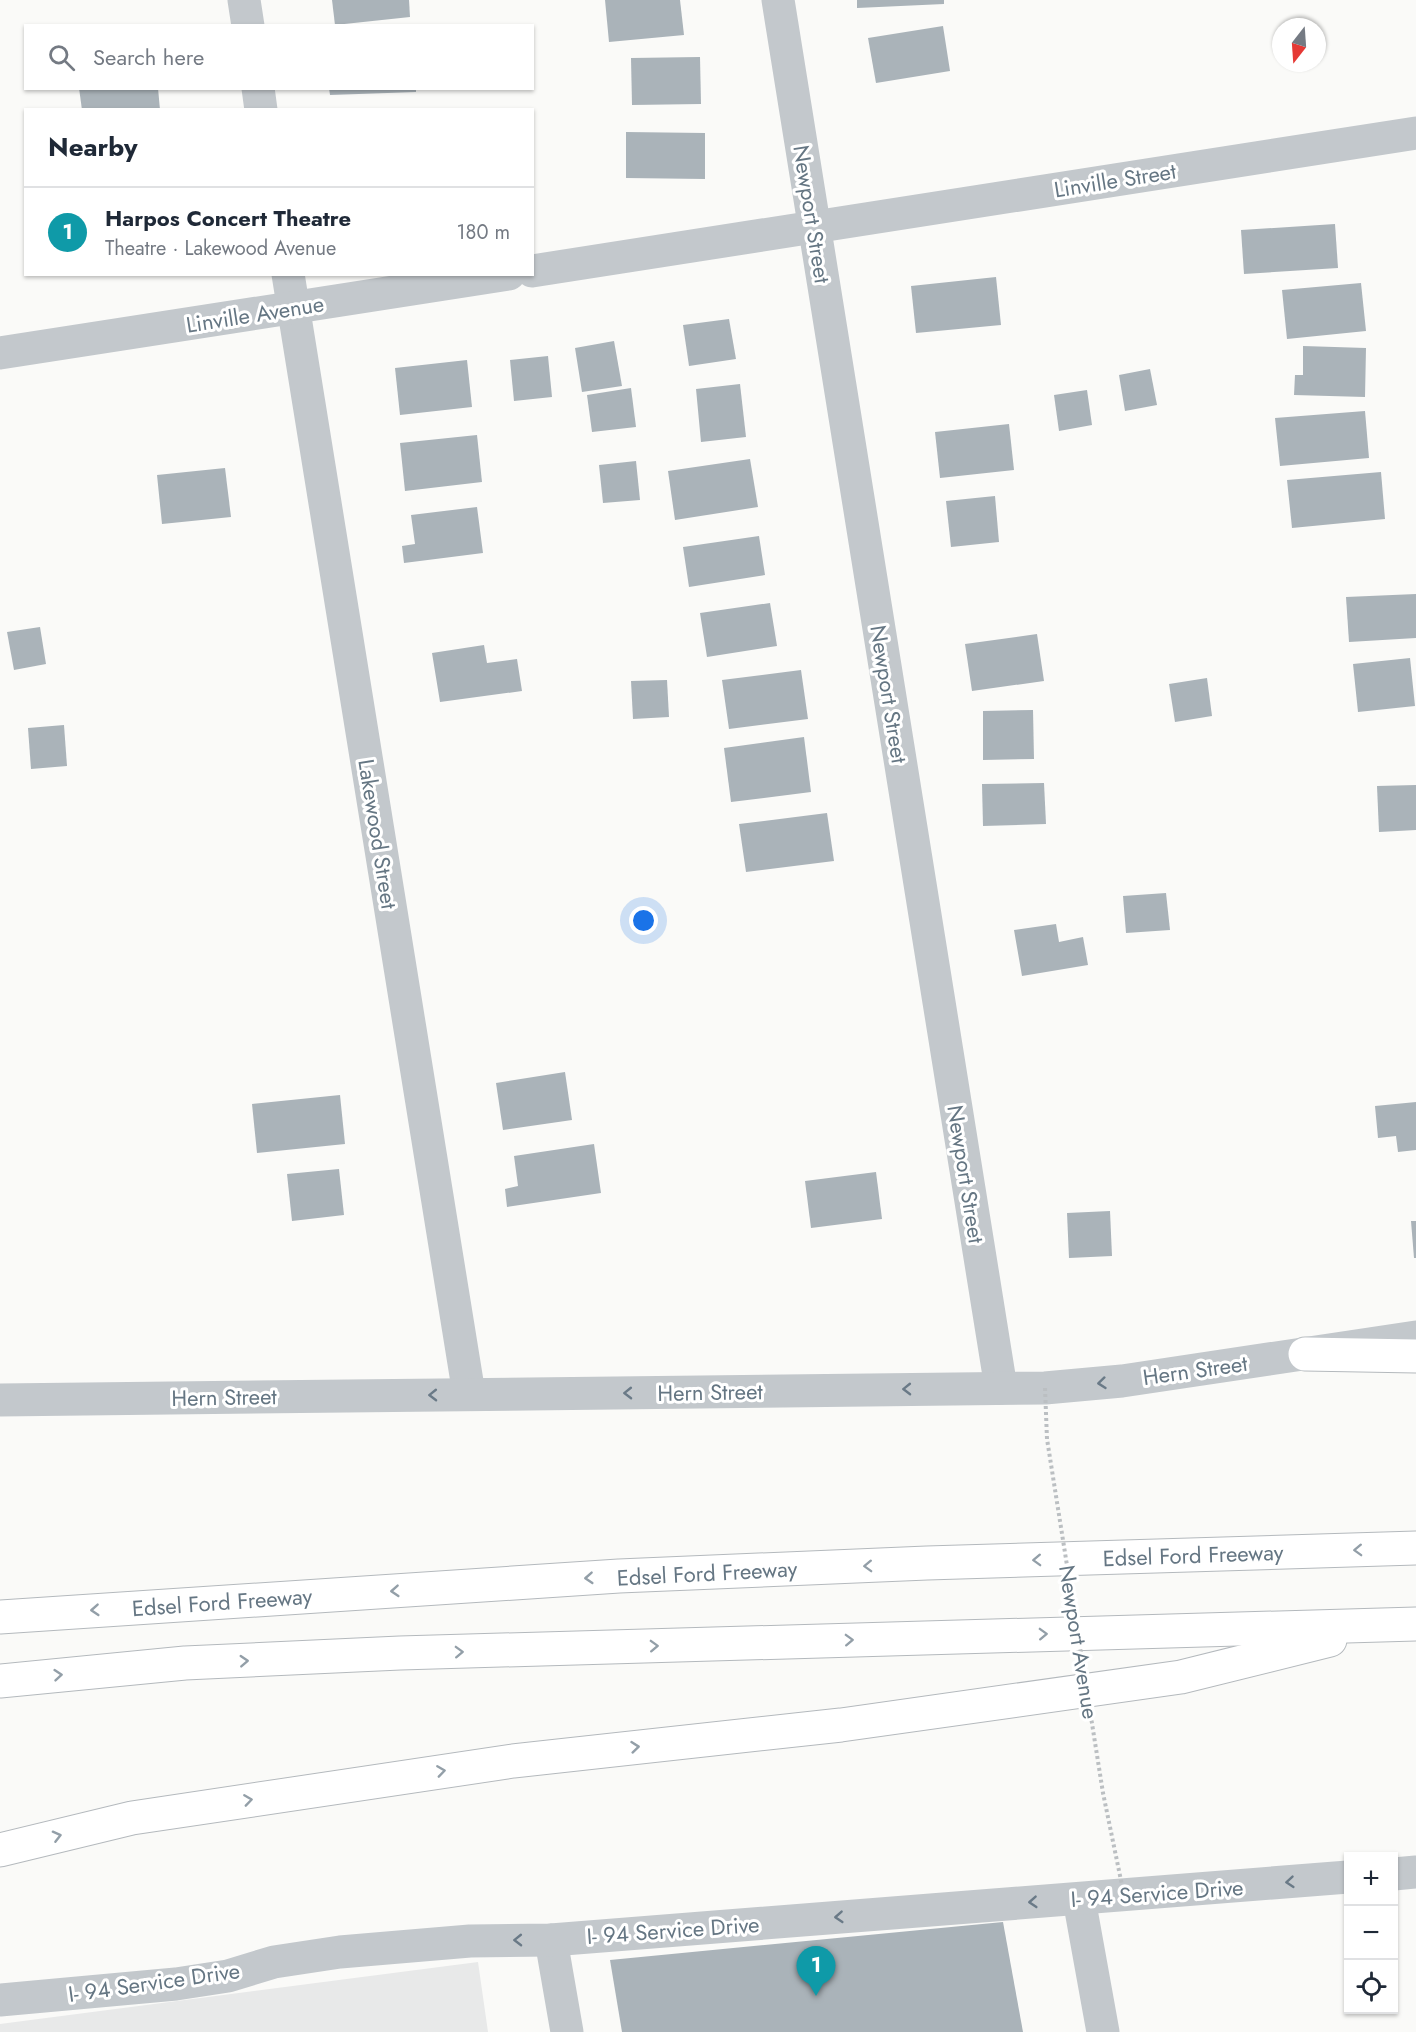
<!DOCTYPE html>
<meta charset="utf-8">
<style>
body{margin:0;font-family:Jost,sans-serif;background:#f2f2f3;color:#1f2937}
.controls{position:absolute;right:18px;bottom:18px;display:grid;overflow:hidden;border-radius:0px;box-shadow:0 2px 4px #0004}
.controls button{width:54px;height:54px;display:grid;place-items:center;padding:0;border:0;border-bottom:2px solid #e0e1e3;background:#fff;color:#1f2937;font:30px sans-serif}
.compass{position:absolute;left:1272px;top:18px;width:54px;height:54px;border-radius:50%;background:#fff;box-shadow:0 2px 4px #0004;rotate:197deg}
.you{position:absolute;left:644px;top:921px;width:21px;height:21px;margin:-15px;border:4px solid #fff;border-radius:50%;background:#1a73e8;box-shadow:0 0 0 9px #1a73e833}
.badge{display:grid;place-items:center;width:39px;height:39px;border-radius:50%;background:#7c3aed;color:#fff;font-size:20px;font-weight:700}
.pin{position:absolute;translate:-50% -50px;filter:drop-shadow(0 2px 3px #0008)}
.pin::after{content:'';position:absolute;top:32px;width:21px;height:18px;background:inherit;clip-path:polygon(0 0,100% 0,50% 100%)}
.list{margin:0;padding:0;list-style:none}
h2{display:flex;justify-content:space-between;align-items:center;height:78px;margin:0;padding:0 24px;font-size:26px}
h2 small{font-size:20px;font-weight:400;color:#747a83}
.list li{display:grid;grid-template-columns:39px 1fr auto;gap:18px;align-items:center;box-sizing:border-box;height:90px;padding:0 24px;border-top:2px solid #e0e1e3}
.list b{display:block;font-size:22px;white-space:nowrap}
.list p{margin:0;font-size:20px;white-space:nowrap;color:#747a83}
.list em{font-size:20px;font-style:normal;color:#747a83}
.icon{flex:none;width:33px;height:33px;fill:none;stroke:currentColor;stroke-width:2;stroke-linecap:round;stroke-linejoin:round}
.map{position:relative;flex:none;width:1416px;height:2032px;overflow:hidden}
.search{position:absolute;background:#fff;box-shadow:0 2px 4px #0004;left:24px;top:24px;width:510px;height:66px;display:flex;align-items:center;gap:15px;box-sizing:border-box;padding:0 21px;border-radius:0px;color:#747a83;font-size:22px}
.panel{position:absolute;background:#fff;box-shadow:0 2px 4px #0004;left:24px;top:108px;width:510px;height:168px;border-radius:0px}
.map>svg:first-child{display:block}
</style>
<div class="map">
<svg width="1416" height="2032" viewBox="0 0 1416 2032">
<rect width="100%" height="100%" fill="#fafaf8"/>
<path fill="#e8e9e9" d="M478,1962L488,2032H0V2024Z"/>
<g fill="#aab3b9">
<path d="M332,0H409L410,17L335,25Z"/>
<path d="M605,0H680L684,35L609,42Z"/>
<path d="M857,0H944V4L857,8Z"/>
<path d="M943,26L950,71L876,83L868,38Z"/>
<path d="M700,57L701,104L632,105L631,58Z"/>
<path d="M79,88H158L160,110H82Z"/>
<path d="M329,88H416V92L330,95Z"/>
<path d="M626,132L705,133V179L626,178Z"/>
<path d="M1335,224L1338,268L1244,274L1241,230Z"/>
<path d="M996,277L1001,325L916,333L911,286Z"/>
<path d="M1361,283L1366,331L1287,339L1282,290Z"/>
<path d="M729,319L736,359L689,366L683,325Z"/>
<path d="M614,341L622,386L582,392L575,348Z"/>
<path d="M1303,346L1366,348L1365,397L1294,395L1295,375H1303Z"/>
<path d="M548,356L552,397L514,401L510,360Z"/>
<path d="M467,360L472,407L400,415L395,368Z"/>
<path d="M1150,369L1157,405L1125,411L1119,375Z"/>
<path d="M740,384L746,437L701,442L696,389Z"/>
<path d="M631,388L636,427L592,432L587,395Z"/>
<path d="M1087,390L1092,425L1059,431L1054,395Z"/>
<path d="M1365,411L1369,458L1280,466L1275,418Z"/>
<path d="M1009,424L1014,470L940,478L935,432Z"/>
<path d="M477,435L482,482L405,491L400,443Z"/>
<path d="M750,459L758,507L675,520L668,471Z"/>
<path d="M636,461L640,500L603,503L599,465Z"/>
<path d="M225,468L231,517L162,524L157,475Z"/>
<path d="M1381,472L1385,519L1292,528L1287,480Z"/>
<path d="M995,496L999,542L951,547L946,501Z"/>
<path d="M477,507L483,553L404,563L402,546L415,544L411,515Z"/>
<path d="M759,536L765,575L689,587L683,547Z"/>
<path d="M1416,594V638L1349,642L1346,597Z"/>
<path d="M770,603L777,646L707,657L700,613Z"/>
<path d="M40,627L46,664L14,670L7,632Z"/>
<path d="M1037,634L1044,681L972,691L965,644Z"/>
<path d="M484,645L487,663L517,659L522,691L440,702L432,653Z"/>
<path d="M1410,658L1415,706L1358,712L1353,664Z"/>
<path d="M801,670L808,719L729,729L722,680Z"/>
<path d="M1207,678L1212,716L1175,722L1169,684Z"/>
<path d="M667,680L669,717L633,719L631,681Z"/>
<path d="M1033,710L1034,759L983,760V711Z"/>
<path d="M64,725L67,766L31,769L28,728Z"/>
<path d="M804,737L811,792L731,802L724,748Z"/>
<path d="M1044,783L1046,824L983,826L982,784Z"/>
<path d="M1416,785V830L1379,832L1377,786Z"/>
<path d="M827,813L834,861L746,872L739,824Z"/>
<path d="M1166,893L1170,930L1126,933L1123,896Z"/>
<path d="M1056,924L1059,942L1083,937L1088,965L1022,976L1014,930Z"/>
<path d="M565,1072L572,1120L503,1130L496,1083Z"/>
<path d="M340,1095L345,1144L257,1153L252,1104Z"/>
<path d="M1416,1102V1150L1398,1152L1396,1136L1378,1138L1375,1106Z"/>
<path d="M594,1144L601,1193L507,1207L505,1189L518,1186L514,1156Z"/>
<path d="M339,1169L344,1215L292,1221L287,1174Z"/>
<path d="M876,1172L882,1219L811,1228L805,1181Z"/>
<path d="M1110,1211L1112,1256L1069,1258L1067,1213Z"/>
<path d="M1411,1221H1416V1258H1414Z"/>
<path d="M1003,1922L1023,2032H622L610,1960Z"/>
</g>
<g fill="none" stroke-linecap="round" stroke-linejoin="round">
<g stroke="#b4b9bd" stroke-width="35">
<g id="highway">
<path d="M1305,1354L1416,1356"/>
<path d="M0,1617L619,1576L927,1563L1416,1548"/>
<path d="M0,1681L185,1663L400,1653L1416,1624"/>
<path d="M0,1850L132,1818L513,1761L841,1725L1181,1677L1330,1640"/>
</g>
</g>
<g stroke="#c3c8cc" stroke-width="33">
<path d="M244,0L248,26"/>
<path d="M778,0L1001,1388"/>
<path d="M258,88L261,110"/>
<path d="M532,271L1416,133"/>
<path d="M288,274L469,1394"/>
<path d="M0,353L509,274"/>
<path d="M0,1400L1045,1388L1122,1381L1416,1337"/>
<path d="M1394,1874L1416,1872"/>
<path d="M1079,1899L1103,2032"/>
<path d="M551,1940L567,2032"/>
<path d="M0,2000L176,1984L228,1976L274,1962L340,1952L470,1941L551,1940L1348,1877"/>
</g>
<use href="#highway" stroke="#fff" stroke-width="33"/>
<path stroke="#bbbfc2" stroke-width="4" stroke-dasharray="3 3" stroke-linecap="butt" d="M1045,1388L1047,1439L1103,1793L1124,1895"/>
</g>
<defs><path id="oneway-chevron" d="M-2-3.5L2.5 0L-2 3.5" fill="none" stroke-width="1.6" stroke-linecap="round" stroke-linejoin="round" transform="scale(1.5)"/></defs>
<g stroke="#6a7a87">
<use href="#oneway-chevron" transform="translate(1102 1383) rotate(174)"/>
<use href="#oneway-chevron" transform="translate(907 1389) rotate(179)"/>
<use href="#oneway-chevron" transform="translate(628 1393) rotate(179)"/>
<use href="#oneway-chevron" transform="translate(433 1395) rotate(179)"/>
<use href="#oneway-chevron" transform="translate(1290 1882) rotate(175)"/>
<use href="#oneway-chevron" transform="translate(1033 1902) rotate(176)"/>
<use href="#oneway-chevron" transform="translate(839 1917) rotate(176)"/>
<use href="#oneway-chevron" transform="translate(518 1940) rotate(179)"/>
</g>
<g stroke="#939fa8">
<use href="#oneway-chevron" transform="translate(1358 1550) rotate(178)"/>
<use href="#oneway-chevron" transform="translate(1037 1560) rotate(178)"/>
<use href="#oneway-chevron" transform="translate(868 1566) rotate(178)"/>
<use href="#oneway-chevron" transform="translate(589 1578) rotate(176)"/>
<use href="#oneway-chevron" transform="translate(395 1591) rotate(176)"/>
<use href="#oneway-chevron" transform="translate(95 1610) rotate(176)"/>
<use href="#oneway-chevron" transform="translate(1043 1634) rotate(-2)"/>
<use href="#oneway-chevron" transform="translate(849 1640) rotate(-2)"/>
<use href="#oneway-chevron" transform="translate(654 1646) rotate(-2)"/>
<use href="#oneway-chevron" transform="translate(459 1652) rotate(-2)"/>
<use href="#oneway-chevron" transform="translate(244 1661) rotate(-3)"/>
<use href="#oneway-chevron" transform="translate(58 1675) rotate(-5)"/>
<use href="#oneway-chevron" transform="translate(635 1747) rotate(-6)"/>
<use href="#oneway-chevron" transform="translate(441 1771) rotate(-8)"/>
<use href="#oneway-chevron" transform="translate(248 1800) rotate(-8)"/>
<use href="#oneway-chevron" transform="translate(57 1836) rotate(-14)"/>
</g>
<g text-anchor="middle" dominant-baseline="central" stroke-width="6" stroke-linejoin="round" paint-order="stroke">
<g font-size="22" fill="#657683" stroke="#fff">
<text transform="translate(1115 180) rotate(-9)">Linville Street</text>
<text transform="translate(812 214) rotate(81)">Newport Street</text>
<text transform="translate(255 314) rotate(-9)">Linville Avenue</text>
<text transform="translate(889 694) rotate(81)">Newport Street</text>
<text transform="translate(378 834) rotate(81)">Lakewood Street</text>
<text transform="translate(966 1174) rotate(81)">Newport Street</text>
<text transform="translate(1195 1370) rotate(-8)">Hern Street</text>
<text transform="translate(710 1392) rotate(-1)">Hern Street</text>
<text transform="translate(224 1397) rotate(-1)">Hern Street</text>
<text transform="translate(1193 1555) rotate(-2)">Edsel Ford Freeway</text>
<text transform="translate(707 1573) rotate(-3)">Edsel Ford Freeway</text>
<text transform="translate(222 1602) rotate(-4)">Edsel Ford Freeway</text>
<text transform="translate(1079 1642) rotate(81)">Newport Avenue</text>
<text transform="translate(1157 1893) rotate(-4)">I- 94 Service Drive</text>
<text transform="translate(673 1930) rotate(-4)">I- 94 Service Drive</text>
<text transform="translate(154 1982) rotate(-8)">I- 94 Service Drive</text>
</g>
</g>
</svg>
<div class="controls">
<button>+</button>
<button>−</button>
<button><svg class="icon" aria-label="locate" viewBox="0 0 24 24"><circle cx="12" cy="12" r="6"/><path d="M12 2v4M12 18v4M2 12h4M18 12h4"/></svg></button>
</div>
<svg class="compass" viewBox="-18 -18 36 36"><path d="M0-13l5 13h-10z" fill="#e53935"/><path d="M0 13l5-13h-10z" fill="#747a83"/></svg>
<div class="you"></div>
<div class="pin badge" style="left:816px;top:1996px;background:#0f9aa8">1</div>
<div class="search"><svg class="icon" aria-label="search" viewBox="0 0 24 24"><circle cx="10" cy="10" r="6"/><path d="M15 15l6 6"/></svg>Search here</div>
<section class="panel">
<h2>Nearby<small></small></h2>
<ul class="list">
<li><span class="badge" style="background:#0f9aa8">1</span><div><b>Harpos Concert Theatre</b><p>Theatre · Lakewood Avenue</p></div><em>180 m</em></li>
</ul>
</section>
</div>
